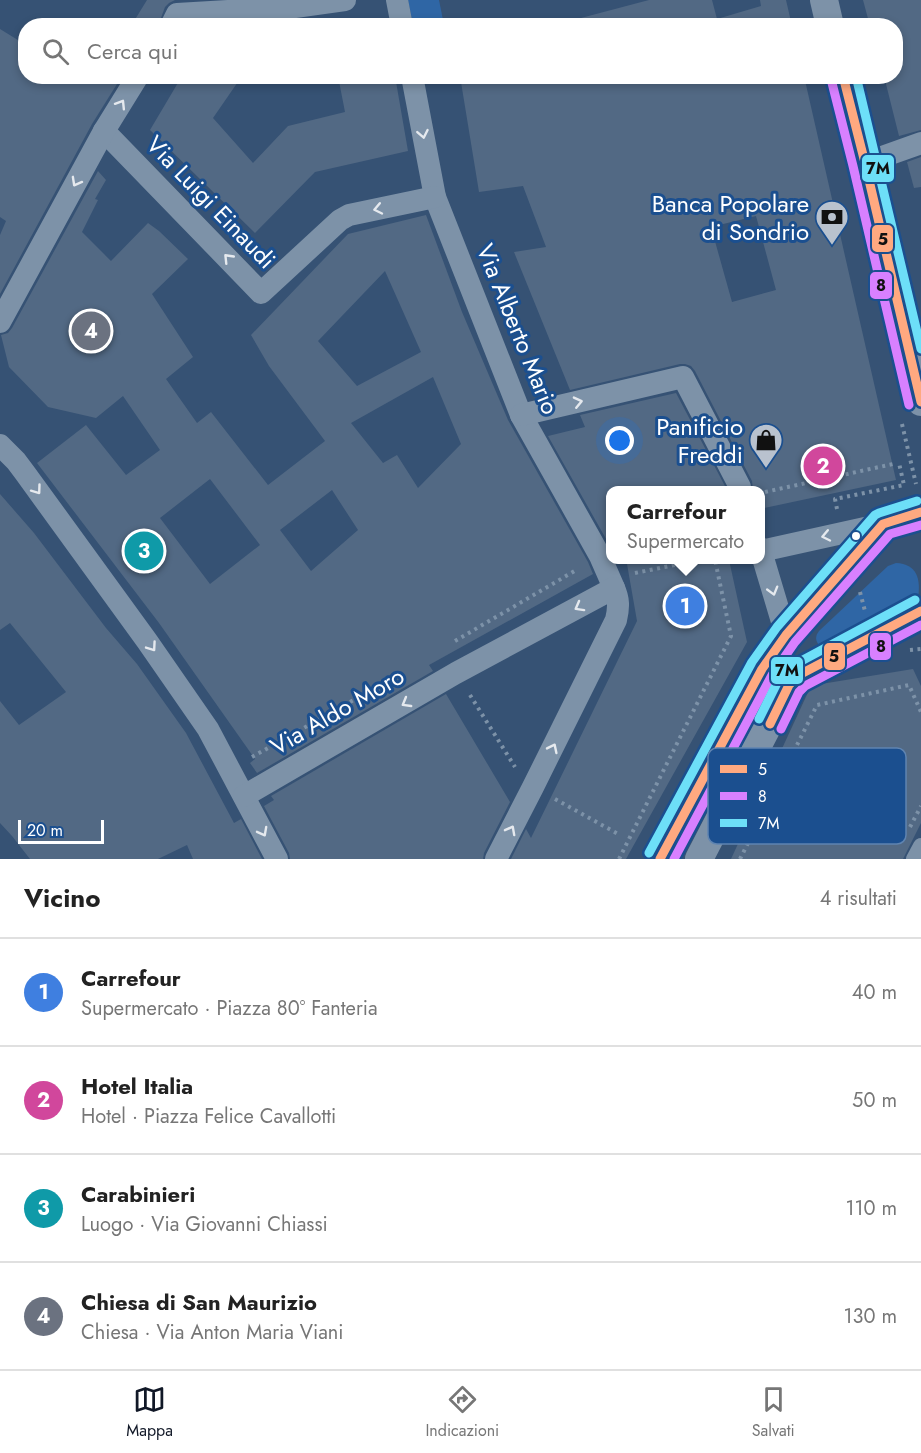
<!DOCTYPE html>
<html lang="it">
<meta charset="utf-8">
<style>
body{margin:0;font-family:Jost,sans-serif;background:#f2f2f2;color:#222}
.scale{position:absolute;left:18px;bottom:15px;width:86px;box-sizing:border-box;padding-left:6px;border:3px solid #fff;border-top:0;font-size:16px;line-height:21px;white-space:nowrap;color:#fff;-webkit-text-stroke:4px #1b4f8f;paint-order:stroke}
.you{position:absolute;left:620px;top:441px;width:21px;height:21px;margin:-15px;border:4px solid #fff;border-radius:50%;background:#1a73e8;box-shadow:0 0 0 9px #1a73e833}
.badge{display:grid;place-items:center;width:39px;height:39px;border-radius:50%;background:#111827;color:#fff;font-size:20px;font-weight:700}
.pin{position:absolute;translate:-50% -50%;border:3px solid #fff;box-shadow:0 2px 6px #0006}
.popup{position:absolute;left:606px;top:486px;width:159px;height:78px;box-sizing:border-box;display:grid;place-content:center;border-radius:12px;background:#fff;filter:drop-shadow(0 2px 4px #0005);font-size:20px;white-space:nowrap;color:#767676}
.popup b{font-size:22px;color:#222}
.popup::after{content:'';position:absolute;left:50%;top:100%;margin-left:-12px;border:12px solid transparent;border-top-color:#fff}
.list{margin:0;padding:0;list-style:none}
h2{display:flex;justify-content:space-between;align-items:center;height:78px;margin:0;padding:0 24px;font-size:26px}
h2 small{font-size:20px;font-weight:400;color:#767676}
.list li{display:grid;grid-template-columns:39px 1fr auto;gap:18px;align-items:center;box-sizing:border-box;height:108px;padding:0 24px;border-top:2px solid #e0e0e0}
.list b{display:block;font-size:22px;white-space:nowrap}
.list p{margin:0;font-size:20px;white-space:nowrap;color:#767676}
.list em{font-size:20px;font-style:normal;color:#767676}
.icon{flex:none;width:33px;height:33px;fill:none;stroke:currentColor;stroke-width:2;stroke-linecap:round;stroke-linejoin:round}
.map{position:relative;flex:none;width:921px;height:859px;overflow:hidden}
.search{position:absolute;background:#fff;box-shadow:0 3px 9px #0003;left:18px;right:18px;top:18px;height:66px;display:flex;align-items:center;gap:15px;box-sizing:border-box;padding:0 21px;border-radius:24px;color:#767676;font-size:22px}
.sheet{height:510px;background:#fff}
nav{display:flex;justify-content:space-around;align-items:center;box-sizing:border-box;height:84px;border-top:2px solid #e0e0e0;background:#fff;font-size:16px;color:#767676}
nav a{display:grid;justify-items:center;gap:3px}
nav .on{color:#111827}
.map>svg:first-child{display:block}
</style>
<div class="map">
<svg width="921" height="859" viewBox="0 0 921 859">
<rect width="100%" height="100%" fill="#365274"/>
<g fill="#2f66a5">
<path d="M408,0H439L444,25H413Z"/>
<path d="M896,563C917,564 921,579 918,598L825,647L820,646C815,641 815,636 819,631L888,566Z"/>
</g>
<g fill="#526984" fill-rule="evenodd">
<path d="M147,0H175L169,3L165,7L158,26H131Z"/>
<path d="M649,0H712L717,19L761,6L760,0H786L792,26H582L581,18Z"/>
<path d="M863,0H921V130L899,136L884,76H896V26H870Z"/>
<path d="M0,29L26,45V76H122L92,124L0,294V235L6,221L0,217Z"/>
<path d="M182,76H242L213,118L253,163L288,126L345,112L338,76H395L408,151L315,172L255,233L150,130Z"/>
<path d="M460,76H804L896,480L760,509V490H753L752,481L695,371L691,366L685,364H680L570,390L514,252L546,247L523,186L479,192ZM756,216L776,290L732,302L711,227Z"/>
<path d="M921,157V187L914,188L907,162Z"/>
<path d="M98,171L106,180L95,199L98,200L82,232L111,261L148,223L159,231L188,259L152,294L193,357L166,379L197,423L211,412L268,485L325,441L269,366L251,335L348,234L426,215L462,312L508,420L588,562L593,574L429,665L433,671L257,773L250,763L255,759L159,623L37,463L86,425L126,475L160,450L123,396L96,418L48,407L9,367L1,335L8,333L12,328ZM385,271L421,352L357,386L318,341ZM433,377L461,444L418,488L397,455L383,463L351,423ZM210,479L260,545L210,584L160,518ZM332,490L358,530L311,571L280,530Z"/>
<path d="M676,393L727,490H610V546L548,436L585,427L580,415Z"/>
<path d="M0,494L34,533L106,628L137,664L186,733L234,823L241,819L262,859H193L187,845L158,859H30L12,836L0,823V701L19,725L66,692L10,623L0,630Z"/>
<path d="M646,560H729L747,642L626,859H511L526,829L531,838L637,621L627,564Z"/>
<path d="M913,669L921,686V823L903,859H731L810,688L815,685Z"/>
<path d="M446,694L510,802L484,853L483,859H290L289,853L264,806L274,800L271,796Z"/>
</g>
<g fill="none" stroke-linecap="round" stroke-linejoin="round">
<g stroke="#7d92a8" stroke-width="4" stroke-dasharray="3 4.5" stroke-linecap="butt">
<path d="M902,424L916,484"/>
<path d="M765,492L893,464"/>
<path d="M837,509L835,499L904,485L899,463"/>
<path d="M635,573L699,560"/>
<path d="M860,592L865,611"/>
<path d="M455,641L578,569"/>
<path d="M910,650L921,649"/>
<path d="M470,695L515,767"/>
<path d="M252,757L366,693"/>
<path d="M555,799L620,835"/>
<path d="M910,827L921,806"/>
<path d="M619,859L731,636L715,560"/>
<path d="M740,859L817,705L909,685L921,712"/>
</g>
<path stroke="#7d92a8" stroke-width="16" d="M914,859L921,846"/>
<g stroke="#7d92a8" stroke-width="22">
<path d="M397,0L402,26"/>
<path d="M171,26L177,14L295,7L345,0"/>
<path d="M412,76L435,197L521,415L600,556L614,588"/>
<path d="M104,131L261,293L340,220L349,215L435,197"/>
<path d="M865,163L921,143"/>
<path d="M0,322L104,131L138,76"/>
<path d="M521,415L683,377L740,487"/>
<path d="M0,445L16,461L25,473L147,641L208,729L277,859"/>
<path d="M760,548L786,635"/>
<path d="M761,551L883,524"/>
<path d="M244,796L456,673L614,588C619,599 619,607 616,620L533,787L496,859"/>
</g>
<g stroke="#7d92a8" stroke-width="28">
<path d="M824,0L830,26"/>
<path d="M843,76L865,163L921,402"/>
<path d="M660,859L762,669L786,635L883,524L921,512"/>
<path d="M699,859L789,685L797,676L921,611"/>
</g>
<g stroke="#1b4f8f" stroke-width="14">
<g id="bus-1">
<path d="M843,76L865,163L921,402"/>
<path d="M770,724L789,685L797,676L921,611"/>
<path d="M660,859L762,669L786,635L883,524L921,512"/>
</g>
</g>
<g stroke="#1b4f8f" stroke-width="14">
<g id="bus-2">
<path d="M831,79L853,166L909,405"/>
<path d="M781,729L799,692L805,686L921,625"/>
<path d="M674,859L772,675L795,642L890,534L921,525"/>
</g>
</g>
<g stroke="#1b4f8f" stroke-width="14">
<g id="bus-3">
<path d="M856,76L921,349"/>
<path d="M759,719L779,679L790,667L915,600"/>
<path d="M649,853L752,662L777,627L875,515L879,513L917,501"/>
</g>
</g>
<use href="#bus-1" stroke="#ffa980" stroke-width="9"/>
<use href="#bus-2" stroke="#d880ff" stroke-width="9"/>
<use href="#bus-3" stroke="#6ddff8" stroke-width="9"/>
</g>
<defs><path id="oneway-chevron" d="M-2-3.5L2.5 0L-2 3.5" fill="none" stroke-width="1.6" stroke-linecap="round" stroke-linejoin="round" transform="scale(1.5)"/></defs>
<g stroke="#e5e9ee">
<use href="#oneway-chevron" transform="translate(121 104) rotate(-58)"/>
<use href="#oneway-chevron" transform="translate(423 134) rotate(79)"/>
<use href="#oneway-chevron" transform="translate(76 182) rotate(119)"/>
<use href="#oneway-chevron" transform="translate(378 209) rotate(168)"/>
<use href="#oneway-chevron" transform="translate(228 258) rotate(-134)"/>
<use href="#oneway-chevron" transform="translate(578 402) rotate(-13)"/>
<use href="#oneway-chevron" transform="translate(37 490) rotate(54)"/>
<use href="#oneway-chevron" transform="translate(826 536) rotate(168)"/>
<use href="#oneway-chevron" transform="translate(773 591) rotate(74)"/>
<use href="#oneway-chevron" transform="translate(579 607) rotate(151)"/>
<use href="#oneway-chevron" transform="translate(152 647) rotate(55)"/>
<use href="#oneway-chevron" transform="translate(406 703) rotate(150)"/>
<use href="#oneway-chevron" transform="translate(553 748) rotate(-64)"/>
<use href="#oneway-chevron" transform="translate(511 830) rotate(-62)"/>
<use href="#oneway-chevron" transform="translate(263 832) rotate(62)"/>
</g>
<defs>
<g id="bank-pin" transform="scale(1.725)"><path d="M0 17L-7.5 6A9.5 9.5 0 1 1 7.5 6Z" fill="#b9c2ce" stroke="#1b4f8f"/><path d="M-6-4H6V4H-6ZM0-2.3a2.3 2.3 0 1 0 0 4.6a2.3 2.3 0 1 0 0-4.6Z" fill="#111"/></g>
<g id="shop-pin" transform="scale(1.725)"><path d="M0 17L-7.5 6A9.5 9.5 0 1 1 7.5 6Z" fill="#b9c2ce" stroke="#1b4f8f"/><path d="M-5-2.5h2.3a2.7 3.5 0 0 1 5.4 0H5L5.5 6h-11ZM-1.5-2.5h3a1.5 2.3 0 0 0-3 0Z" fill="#111"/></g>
</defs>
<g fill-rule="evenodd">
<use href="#bank-pin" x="832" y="217"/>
<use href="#shop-pin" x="766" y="440"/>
</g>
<circle fill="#fff" stroke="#1b4f8f" stroke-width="2" cx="856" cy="536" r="5"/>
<g text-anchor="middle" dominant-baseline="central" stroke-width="6" stroke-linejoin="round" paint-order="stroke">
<g font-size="24" fill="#fff" stroke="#1b4f8f">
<text transform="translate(211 202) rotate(46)">Via Luigi Einaudi</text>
<text transform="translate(518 329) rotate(68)">Via Alberto Mario</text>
<text transform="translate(337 711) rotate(-30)">Via Aldo Moro</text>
</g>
<g font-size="24" fill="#fff" stroke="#1b4f8f" text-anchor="end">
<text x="809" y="203">Banca Popolare<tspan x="809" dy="28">di Sondrio</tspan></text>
<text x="743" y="426">Panificio<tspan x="743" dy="28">Freddi</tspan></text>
</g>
</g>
<rect x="708" y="748" width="198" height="96" rx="9" fill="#1b4f8f" stroke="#5f84b1" stroke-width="1.5"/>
<rect x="720" y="765" width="27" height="8" fill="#ffa980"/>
<rect x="720" y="792" width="27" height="8" fill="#d880ff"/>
<rect x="720" y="819" width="27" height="8" fill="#6ddff8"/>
<g font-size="16" fill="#fff">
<text x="758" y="775">5</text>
<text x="758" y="802">8</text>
<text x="758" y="829">7M</text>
</g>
<g stroke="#1b4f8f" stroke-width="2">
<rect x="861" y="154" width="34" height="29" rx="6" fill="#6ddff8"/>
<rect x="871" y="224" width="23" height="29" rx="6" fill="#ffa980"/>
<rect x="869" y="271" width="24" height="29" rx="6" fill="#d880ff"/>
<rect x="869" y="632" width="23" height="29" rx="6" fill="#d880ff"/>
<rect x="823" y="642" width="23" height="29" rx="6" fill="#ffa980"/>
<rect x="770" y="656" width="34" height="29" rx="6" fill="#6ddff8"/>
</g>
<g font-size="16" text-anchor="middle" font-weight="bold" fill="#111">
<text x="878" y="174">7M</text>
<text x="883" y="245">5</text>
<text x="881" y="291">8</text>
<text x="881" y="652">8</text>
<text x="834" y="662">5</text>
<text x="787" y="676">7M</text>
</g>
</svg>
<div class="scale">20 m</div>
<div class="you"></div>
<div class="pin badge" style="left:685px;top:606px;background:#3f7fe0">1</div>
<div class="popup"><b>Carrefour</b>Supermercato</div>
<div class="pin badge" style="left:823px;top:466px;background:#d1479c">2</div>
<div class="pin badge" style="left:144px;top:551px;background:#0f9aa8">3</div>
<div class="pin badge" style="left:91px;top:331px;background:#6b7280">4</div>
<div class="search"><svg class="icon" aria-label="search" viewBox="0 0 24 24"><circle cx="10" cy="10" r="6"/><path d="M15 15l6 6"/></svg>Cerca qui</div>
</div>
<section class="sheet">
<h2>Vicino<small>4 risultati</small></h2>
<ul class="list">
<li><span class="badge" style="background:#3f7fe0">1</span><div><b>Carrefour</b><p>Supermercato · Piazza 80° Fanteria</p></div><em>40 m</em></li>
<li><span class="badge" style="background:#d1479c">2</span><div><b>Hotel Italia</b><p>Hotel · Piazza Felice Cavallotti</p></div><em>50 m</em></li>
<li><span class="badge" style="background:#0f9aa8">3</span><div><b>Carabinieri</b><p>Luogo · Via Giovanni Chiassi</p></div><em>110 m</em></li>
<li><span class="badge" style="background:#6b7280">4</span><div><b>Chiesa di San Maurizio</b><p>Chiesa · Via Anton Maria Viani</p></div><em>130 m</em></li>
</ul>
</section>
<nav>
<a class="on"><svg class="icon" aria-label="map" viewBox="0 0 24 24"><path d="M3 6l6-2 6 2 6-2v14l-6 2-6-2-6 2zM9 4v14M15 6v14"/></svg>Mappa</a>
<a><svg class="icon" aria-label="directions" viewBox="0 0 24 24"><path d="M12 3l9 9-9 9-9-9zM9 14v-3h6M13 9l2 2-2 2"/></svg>Indicazioni</a>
<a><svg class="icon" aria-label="saved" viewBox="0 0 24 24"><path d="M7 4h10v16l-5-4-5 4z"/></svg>Salvati</a>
</nav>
